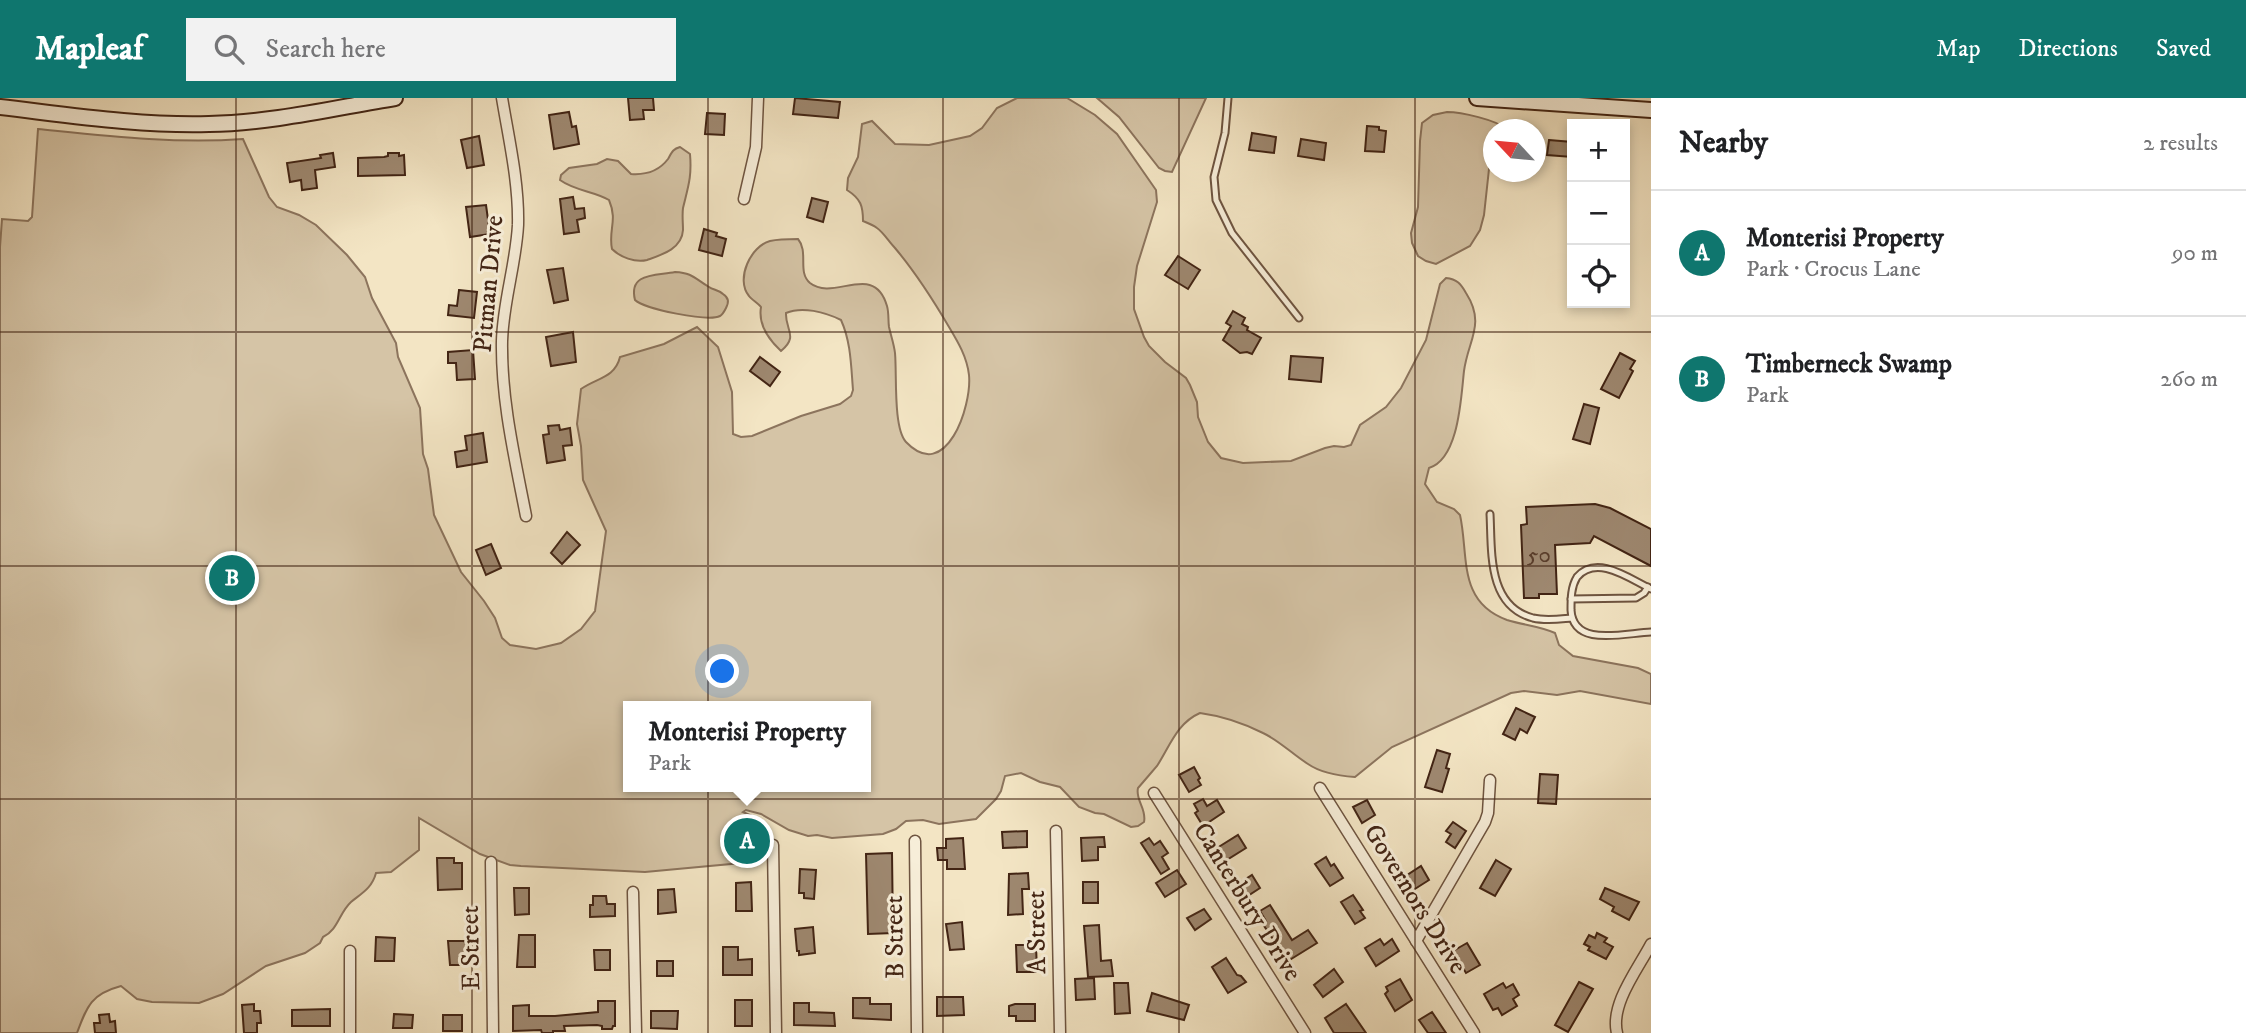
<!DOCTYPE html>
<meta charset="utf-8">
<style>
body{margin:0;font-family:"IM FELL DW Pica",serif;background:#f2f2f2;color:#202124}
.controls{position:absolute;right:21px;top:21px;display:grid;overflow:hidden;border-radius:0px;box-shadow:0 4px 10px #0003}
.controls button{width:63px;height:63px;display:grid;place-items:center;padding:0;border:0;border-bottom:2px solid #e0e0e0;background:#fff;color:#202124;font:35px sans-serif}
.compass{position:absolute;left:1483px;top:21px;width:63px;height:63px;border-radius:50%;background:#fff;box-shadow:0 4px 10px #0003;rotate:296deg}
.you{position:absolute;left:723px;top:574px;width:24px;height:24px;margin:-18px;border:5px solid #fff;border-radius:50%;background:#1a73e8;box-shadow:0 0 0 10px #1a73e833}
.badge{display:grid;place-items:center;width:46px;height:46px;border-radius:50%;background:#0f766e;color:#fff;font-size:23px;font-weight:700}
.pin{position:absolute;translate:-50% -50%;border:4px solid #fff;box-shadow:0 2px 7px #0006}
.popup{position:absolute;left:623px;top:603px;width:248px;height:91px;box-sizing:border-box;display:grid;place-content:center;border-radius:0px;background:#fff;filter:drop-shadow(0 2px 5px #0005);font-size:23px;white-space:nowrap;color:#757577}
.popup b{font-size:26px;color:#202124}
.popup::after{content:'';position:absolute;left:50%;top:100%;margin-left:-14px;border:14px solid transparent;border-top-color:#fff}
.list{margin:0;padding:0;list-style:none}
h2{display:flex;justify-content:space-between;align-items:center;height:91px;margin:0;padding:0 28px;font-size:30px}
h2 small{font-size:23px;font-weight:400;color:#757577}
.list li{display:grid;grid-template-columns:46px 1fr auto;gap:21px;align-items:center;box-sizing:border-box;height:126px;padding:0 28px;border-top:2px solid #e0e0e0}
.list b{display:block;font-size:26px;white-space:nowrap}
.list p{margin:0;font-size:23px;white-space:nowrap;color:#757577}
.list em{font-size:23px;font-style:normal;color:#757577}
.icon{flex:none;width:38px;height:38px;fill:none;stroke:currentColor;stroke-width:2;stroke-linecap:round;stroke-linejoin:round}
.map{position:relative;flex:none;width:1651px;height:935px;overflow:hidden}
header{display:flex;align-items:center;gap:42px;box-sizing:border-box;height:98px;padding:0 35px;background:#0f766e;color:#fff}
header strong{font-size:33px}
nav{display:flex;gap:38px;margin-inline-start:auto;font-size:24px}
.search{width:490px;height:63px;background:#f2f2f2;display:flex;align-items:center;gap:18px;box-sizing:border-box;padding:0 24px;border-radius:0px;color:#757577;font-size:26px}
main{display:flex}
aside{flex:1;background:#fff}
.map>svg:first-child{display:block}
</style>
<header>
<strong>Mapleaf</strong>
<div class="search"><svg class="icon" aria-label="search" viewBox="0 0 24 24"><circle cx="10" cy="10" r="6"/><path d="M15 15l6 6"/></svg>Search here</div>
<nav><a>Map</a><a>Directions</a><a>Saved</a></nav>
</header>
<main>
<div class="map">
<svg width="1651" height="935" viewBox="0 0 1651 935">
<rect width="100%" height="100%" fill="#f3e5c4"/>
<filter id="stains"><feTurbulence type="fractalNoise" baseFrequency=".00286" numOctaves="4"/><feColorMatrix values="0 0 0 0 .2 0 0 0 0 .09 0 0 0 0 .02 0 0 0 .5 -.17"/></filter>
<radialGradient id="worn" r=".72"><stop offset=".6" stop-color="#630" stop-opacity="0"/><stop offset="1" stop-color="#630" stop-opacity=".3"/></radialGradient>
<g fill="#d5c4a6" stroke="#8c745d" stroke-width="2" fill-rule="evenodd">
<path d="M1017,0H1067L1095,17L1117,36L1156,92L1157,104L1137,168L1134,189V211L1144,239L1149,248L1165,264L1186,280L1190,287L1197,304L1198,319L1208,344L1221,360L1243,365L1291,363L1325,350L1334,348L1344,349L1351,347L1360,327L1386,309L1401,290L1426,242L1440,186L1446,180C1457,181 1461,186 1466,195C1486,226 1468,242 1464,273C1461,299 1459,361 1429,370L1425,386L1437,404L1454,411L1460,417C1469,457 1457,504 1507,522C1523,527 1540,528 1555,535L1559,547L1573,558L1638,570L1651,576V606L1580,593L1557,597L1524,593L1511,595L1392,649L1355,679C1340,678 1321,675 1308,666C1292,656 1280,643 1263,635C1243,625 1222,618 1200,615C1177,625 1170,648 1157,668C1151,675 1144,683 1138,690C1135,702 1147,711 1144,724L1138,728L1131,729L1104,716L1095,715L1079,709L1060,689L1040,684L1021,675L1005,678L1001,693L996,701L976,721L939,726L923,722L906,723L896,731L883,736L832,740L817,737L808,738L789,732L761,716L746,712L743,714L763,723V763L645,774L521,768L510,767L480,756L419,720V752L391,774L376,775C372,790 362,795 351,804C339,815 338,832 323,839L320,845L305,855L266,868L223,896L199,905L152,904L137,901L121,888C91,896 87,908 77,935H0V149L2,121L28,123L32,119L38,31C107,38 174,46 243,41L269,99L277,109L299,117L316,127L347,157L365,179L372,200L396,245L398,259L420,310L423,356L428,371L434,417L461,474L484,503L495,520L502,540L510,547L536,551L561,545L581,531L595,513L606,433L583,382L581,348L577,326L581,291C596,280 615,280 620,259L664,246L697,229L718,249L732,294L733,336L741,339L752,338L801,318L840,306L851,298L853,292C851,268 851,244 841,222C825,214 802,208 786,215C785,232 799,238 781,253C768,241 758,227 761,209C758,205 752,202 749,198C735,181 751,148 770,143C779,141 789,141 798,141C809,154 797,174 810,185C834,204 874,163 887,208C889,215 888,222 889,229C891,238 894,246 895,255C897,276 893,330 906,344C946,386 972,308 969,277C967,259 958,244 949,229C932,200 916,175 895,150C889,144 884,135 877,130C873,127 868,125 863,123C863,108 861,101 847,92L848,80L858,59L862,26L872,23L895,46L929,47L970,38L982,30L997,10ZM628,608H866V689H628Z"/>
<path d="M1097,0H1206L1172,74L1165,73L1159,70L1119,19Z"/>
<path d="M1447,14C1461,14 1497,22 1506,31L1493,32V61L1489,71L1484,117L1480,132L1470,148L1436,166L1426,163L1418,158L1412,145L1411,135L1418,109L1420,43L1422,25L1433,17Z"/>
<path d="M680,49L690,56C692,79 688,89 683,110C682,117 683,125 683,132C682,151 661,157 647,162C635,165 620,159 612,151C608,132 618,123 609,102C594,93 575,93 560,82L561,77L569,70L597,66L607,61L618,63L631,76C645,77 659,73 668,61C672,54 673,51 680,49Z"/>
<path d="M675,174C693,175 694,180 709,189C713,192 719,192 723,196C729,200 729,204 726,210C725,212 722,217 720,218C708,224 644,211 635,202C628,174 657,178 675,174Z"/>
</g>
<g fill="#9e8870" stroke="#422414" stroke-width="2">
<path d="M628,0H653L654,12H643L644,21L630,22Z"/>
<path d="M795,0L840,4L838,20L793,16Z"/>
<path d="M569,14L572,29L576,28L579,46L554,51L549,17Z"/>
<path d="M707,15L725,16L724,37L705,36Z"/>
<path d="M1367,28L1379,29V32L1386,33L1384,54L1365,53Z"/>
<path d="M1252,35L1276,39L1274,55L1249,52Z"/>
<path d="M479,38L484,67L467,70L461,42Z"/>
<path d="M1301,41L1326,45L1324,62L1298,58Z"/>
<path d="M1549,42L1572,44V59L1547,57Z"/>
<path d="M333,55L335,69L315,72L317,90L302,92L301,82L290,84L287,65L321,60L320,57Z"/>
<path d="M388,55H399V58L404,57L405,77L358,78V60L384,59L388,58Z"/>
<path d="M573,99L575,111L584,110L585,120L577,122L579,134L564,136L560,101Z"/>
<path d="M812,100L828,104L823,124L807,119Z"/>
<path d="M486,107L490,136L470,139L466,109Z"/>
<path d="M704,131L717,135L716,138L726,141L722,158L699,152Z"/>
<path d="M1178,158L1200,172L1188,191L1165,177Z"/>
<path d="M563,170L568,202L554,205L547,172Z"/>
<path d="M459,192L477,194L474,220L448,217L449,207L457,208Z"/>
<path d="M1233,213L1245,220L1242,226L1248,229L1247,232L1261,240L1252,256L1247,254L1240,255L1223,242L1231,228L1226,225Z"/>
<path d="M573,234L576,264L551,268L546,239Z"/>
<path d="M473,252L475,281L457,282L456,265H448V254Z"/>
<path d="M1620,255L1635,263L1630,271L1633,273L1619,300L1601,291Z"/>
<path d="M1291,258L1323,260L1321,284L1289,281Z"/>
<path d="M760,259L780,274L770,288L750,273Z"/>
<path d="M1584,306L1599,310L1590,346L1573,341Z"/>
<path d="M559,327L560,332L570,330L572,347L563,348L565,362L547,365L543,337L549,336L548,328Z"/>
<path d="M483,335L487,364L457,369L455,354L467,352L465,338Z"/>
<path d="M1595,406L1610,410L1651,431V468L1594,438L1590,445L1555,447L1557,496H1539V500H1524L1521,427L1527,426L1526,409Z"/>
<path d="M567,434L580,447L562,466L551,455Z"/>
<path d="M491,446L501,470L486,477L476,452Z"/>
<path d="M1516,610L1535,619L1527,635L1520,631L1515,642L1503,636Z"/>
<path d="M1437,652L1450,656L1446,670L1449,671L1442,694L1425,689Z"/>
<path d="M1194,669L1200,680L1198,682L1201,687L1189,694L1179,677Z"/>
<path d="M1540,676L1558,677L1556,706L1538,705Z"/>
<path d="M1203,701L1207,708L1217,702L1224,714L1203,728L1195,715L1198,713L1194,706Z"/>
<path d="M1367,702L1375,717L1362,725L1353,709Z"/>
<path d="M1453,724L1466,733L1455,750L1446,744L1451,736L1446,733Z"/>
<path d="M1027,733V749L1003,750L1002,734Z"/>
<path d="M1238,737L1246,750L1225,763L1217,750Z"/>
<path d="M1104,739L1105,749H1098V762L1082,763L1081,740Z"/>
<path d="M963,740L965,771H947V762H938L937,750H946V741Z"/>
<path d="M1149,740L1154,747L1160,743L1168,755L1162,759L1169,771L1161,776L1141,745Z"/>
<path d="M892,755L893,835L868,836L866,756Z"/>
<path d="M1326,759L1331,768L1334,766L1343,780L1330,788L1315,766Z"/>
<path d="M437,760H454V765H462V791L438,792Z"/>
<path d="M1496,762L1511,771L1495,798L1480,790Z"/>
<path d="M1421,768L1429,782L1407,796L1398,783Z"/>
<path d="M800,771L816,772L814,801L804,800V795H799Z"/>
<path d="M1177,772L1186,786L1165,799L1156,785Z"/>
<path d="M1028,775L1029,791H1022L1023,816L1008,817L1009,776Z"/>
<path d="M1252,777L1260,790L1246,799L1238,786Z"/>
<path d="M751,784L752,813H736V785Z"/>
<rect x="1083" y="784" width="15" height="21"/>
<path d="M514,790H529V816L515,817Z"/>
<path d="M1605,790L1639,804L1629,822L1612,813L1614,809L1600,801Z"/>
<path d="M674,791L676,814L658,816V792Z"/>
<path d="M1353,797L1363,812L1360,813L1365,820L1355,826L1341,804Z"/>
<path d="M593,798H606L607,806H615V818L590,819V807H593Z"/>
<path d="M1270,807L1292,842L1308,832L1317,845L1288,863L1262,825L1266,823L1260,813Z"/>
<path d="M1204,811L1211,821L1195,832L1187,820Z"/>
<path d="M962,824L964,851L950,852L946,826Z"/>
<path d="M1099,827L1101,863L1111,862L1113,878L1088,879L1084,828Z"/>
<path d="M813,829L815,855L799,857V853H797L795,831Z"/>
<path d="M1597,835L1607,840L1604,844L1613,849L1606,861L1588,852L1590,849L1584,846L1589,837L1595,840Z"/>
<path d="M519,837H535V869H517Z"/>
<path d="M376,839L395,840L394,863H375Z"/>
<path d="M1380,841L1384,847L1392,841L1399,853L1376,868L1365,850Z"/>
<path d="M448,843H464L466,846V867H450Z"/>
<path d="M1467,845L1480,867L1466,875L1453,853Z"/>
<path d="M1016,847H1036L1037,874H1017Z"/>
<path d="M723,849H738V862L752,861V877H723Z"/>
<path d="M594,852H610V872H595Z"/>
<path d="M1226,860L1237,877L1241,878L1246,884L1228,895L1212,869Z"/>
<rect x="657" y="863" width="16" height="15"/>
<path d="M1334,871L1343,884L1323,899L1314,887Z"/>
<path d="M1094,880L1095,901L1076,902L1075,881Z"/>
<path d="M1400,881L1412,902L1395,913L1385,896L1388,893L1386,889Z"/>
<path d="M1579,884L1593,891L1568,934L1555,927Z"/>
<path d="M1114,885H1128L1130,915L1115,916Z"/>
<path d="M1503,885L1506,890L1513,886L1519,897L1513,901L1517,908L1502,917L1498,910L1493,912L1484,896Z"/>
<path d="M1152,895L1189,907L1184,922L1147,913Z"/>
<path d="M937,899H963L964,917L937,918Z"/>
<path d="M853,900H870V906H891V922L853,920Z"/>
<rect x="735" y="902" width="17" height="26"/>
<path d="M598,903H615V928H613L612,931H602V928L597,927L564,928L565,933H553V935H542L541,932L513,933V908L529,907V918H555L598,914Z"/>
<path d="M794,905H809V914L834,915L835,928L794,927Z"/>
<path d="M254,906V913H260L261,925H257V935H244L242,907Z"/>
<path d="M1015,906H1035V923H1016V918H1009V908Z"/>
<path d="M1346,906L1366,935H1334L1325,920Z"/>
<path d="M330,911V928H292V912Z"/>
<path d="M651,913H678L677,931L651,930Z"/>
<path d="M1432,914L1446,935H1428L1419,922Z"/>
<path d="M109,916L110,924L115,923L116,935H95L94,925H100L99,917Z"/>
<path d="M394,916L413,917L412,930H393Z"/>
<rect x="443" y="917" width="19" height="16"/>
</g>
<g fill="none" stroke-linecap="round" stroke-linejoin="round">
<g stroke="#6e5440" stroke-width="9">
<g id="lane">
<path d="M1228,0L1225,35L1214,79L1216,102L1232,135L1299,220"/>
<path d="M1490,416C1492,453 1487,508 1533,520C1546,523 1559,521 1572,520"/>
<path d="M1651,491C1630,481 1597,456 1577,479C1571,489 1571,500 1571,512C1573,550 1624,535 1651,534"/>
<path d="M1571,501L1636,500L1644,495L1648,489"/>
</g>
</g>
<g stroke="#6e5440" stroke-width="13">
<g id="street">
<path d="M502,0C509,42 519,85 518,127C516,166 503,204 502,243C501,302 515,361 526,418"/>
<path d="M744,101L756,49L758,0"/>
<path d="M1320,690L1474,935"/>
<path d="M1154,695L1305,935"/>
<path d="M1056,733L1060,935"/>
<path d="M915,743L917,935"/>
<path d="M773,747L776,935"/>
<path d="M491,764L493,935"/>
<path d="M633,794L636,935"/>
<path d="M1416,843L1485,724L1488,715L1490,682"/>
<path d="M350,853V935"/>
<path d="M1617,935C1610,906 1638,871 1651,846"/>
</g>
</g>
<g stroke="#422414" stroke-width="18">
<g id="secondary">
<path d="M1477,0L1651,12"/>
<path d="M0,9C69,17 140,28 209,26C271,25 334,10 395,0"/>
</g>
</g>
<use href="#lane" stroke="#f7eed9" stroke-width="5"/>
<use href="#street" stroke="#f7eed9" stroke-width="10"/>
<use href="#secondary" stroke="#f7eed9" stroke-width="14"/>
</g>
<path fill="none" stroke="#422414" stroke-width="2" stroke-opacity="0.55" d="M236,0V935M472,0V935M708,0V935M943,0V935M1179,0V935M1415,0V935M0,234H1651M0,468H1651M0,701H1651"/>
<g text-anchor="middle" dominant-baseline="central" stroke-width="6" stroke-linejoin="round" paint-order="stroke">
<g font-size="23" fill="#593d2b">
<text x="1539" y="457">50</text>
</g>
<g font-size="26" fill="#422414" stroke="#f7eed9">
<text transform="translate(489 186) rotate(-85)">Pitman Drive</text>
<text transform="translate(1415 801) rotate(58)">Governors Drive</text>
<text transform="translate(1247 804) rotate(58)">Canterbury Drive</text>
<text transform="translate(1037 834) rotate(-91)">A Street</text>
<text transform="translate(895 839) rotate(-91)">B Street</text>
<text transform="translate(471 850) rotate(-91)">E Street</text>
</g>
</g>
<rect width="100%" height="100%" filter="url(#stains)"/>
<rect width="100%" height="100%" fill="url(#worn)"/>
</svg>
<div class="controls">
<button>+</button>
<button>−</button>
<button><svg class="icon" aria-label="locate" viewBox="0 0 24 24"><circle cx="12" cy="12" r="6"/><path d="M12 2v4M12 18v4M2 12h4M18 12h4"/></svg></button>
</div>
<svg class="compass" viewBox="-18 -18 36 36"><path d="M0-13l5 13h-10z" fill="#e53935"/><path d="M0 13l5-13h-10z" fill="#757577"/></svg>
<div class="you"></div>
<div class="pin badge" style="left:747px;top:743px">A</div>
<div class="popup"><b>Monterisi Property</b>Park</div>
<div class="pin badge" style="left:232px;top:480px">B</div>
</div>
<aside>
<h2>Nearby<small>2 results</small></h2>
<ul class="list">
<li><span class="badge">A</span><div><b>Monterisi Property</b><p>Park · Crocus Lane</p></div><em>90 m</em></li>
<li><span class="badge">B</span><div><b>Timberneck Swamp</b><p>Park</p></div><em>260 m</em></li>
</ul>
</aside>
</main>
